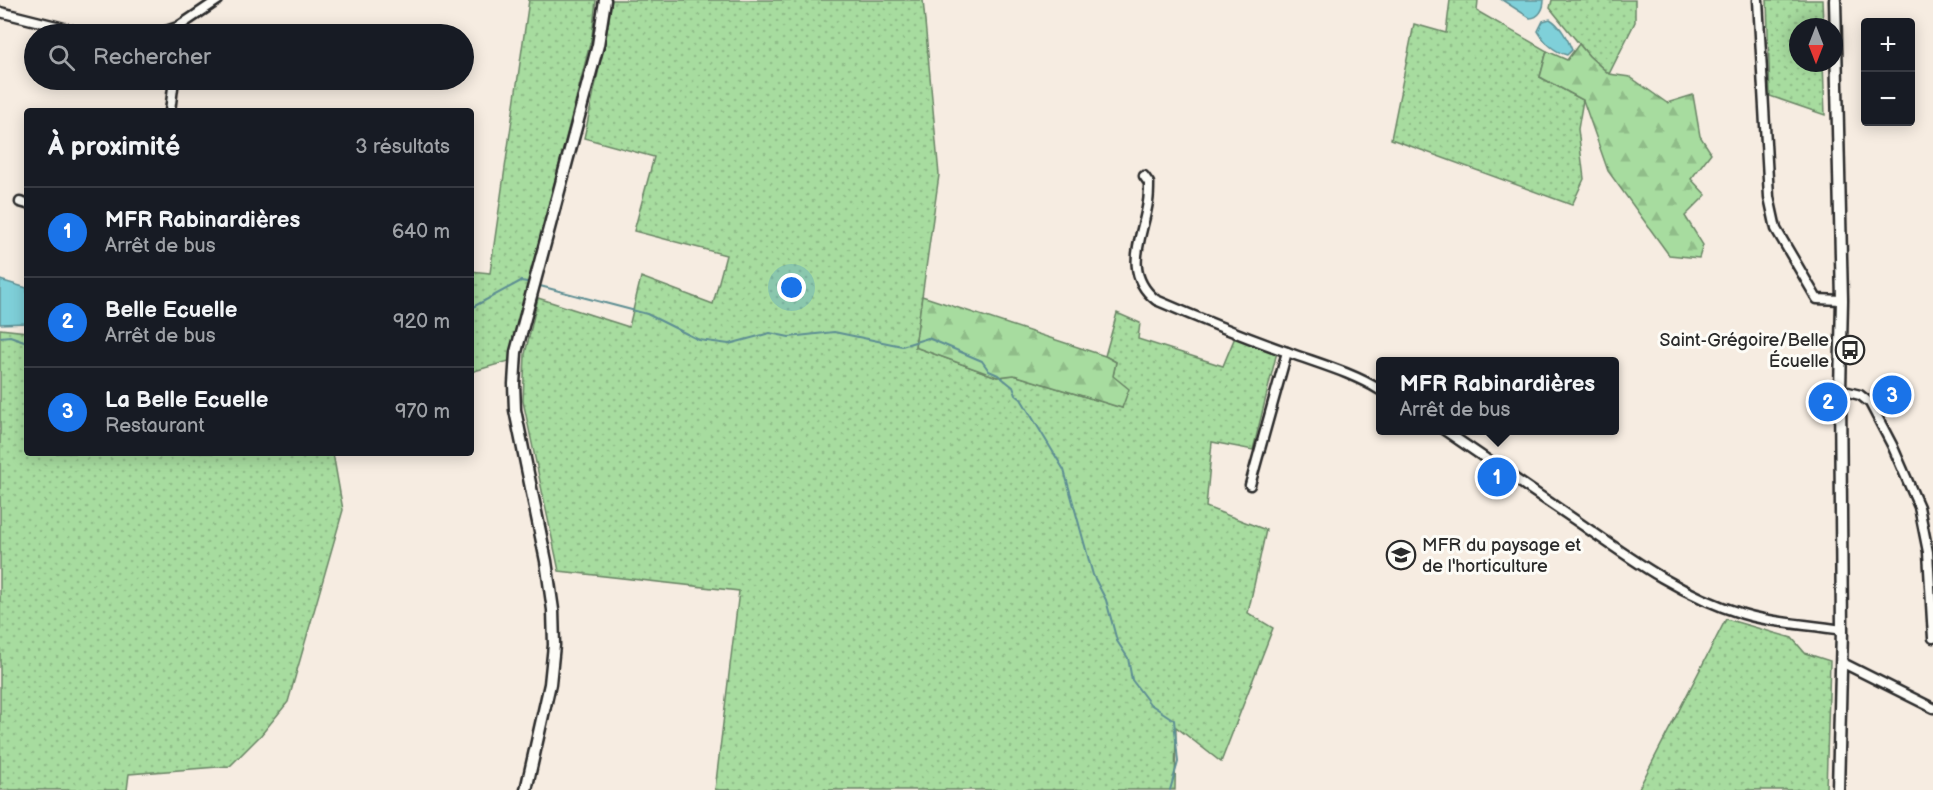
<!DOCTYPE html>
<html lang="fr">
<meta charset="utf-8">
<style>
body{margin:0;font-family:"Balsamiq Sans",sans-serif;background:#20242c;color:#f1f3f6}
.controls{position:absolute;right:18px;top:18px;display:grid;overflow:hidden;border-radius:6px;box-shadow:0 3px 15px #0003}
.controls button{width:54px;height:54px;display:grid;place-items:center;padding:0;border:0;border-bottom:2px solid #363941;background:#171b24;color:#f1f3f6;font:30px sans-serif}
.compass{position:absolute;left:1789px;top:18px;width:54px;height:54px;border-radius:50%;background:#171b24;box-shadow:0 3px 15px #0003;rotate:180deg}
.you{position:absolute;left:792px;top:288px;width:21px;height:21px;margin:-15px;border:4px solid #fff;border-radius:50%;background:#1a73e8;box-shadow:0 0 0 9px #1a73e833}
.badge{display:grid;place-items:center;width:39px;height:39px;border-radius:50%;background:#1a73e8;color:#fff;font-size:20px;font-weight:700}
.pin{position:absolute;translate:-50% -50%;border:3px solid #fff;box-shadow:0 2px 6px #0006}
.popup{position:absolute;left:1376px;top:357px;width:243px;height:78px;box-sizing:border-box;display:grid;place-content:center;border-radius:6px;background:#171b24;filter:drop-shadow(0 2px 4px #0005);font-size:20px;white-space:nowrap;color:#9ea1a6}
.popup b{font-size:22px;color:#f1f3f6}
.popup::after{content:'';position:absolute;left:50%;top:100%;margin-left:-12px;border:12px solid transparent;border-top-color:#171b24}
.list{margin:0;padding:0;list-style:none}
h2{display:flex;justify-content:space-between;align-items:center;height:78px;margin:0;padding:0 24px;font-size:26px}
h2 small{font-size:20px;font-weight:400;color:#9ea1a6}
.list li{display:grid;grid-template-columns:39px 1fr auto;gap:18px;align-items:center;box-sizing:border-box;height:90px;padding:0 24px;border-top:2px solid #363941}
.list b{display:block;font-size:22px;white-space:nowrap}
.list p{margin:0;font-size:20px;white-space:nowrap;color:#9ea1a6}
.list em{font-size:20px;font-style:normal;color:#9ea1a6}
.icon{flex:none;width:33px;height:33px;fill:none;stroke:currentColor;stroke-width:2;stroke-linecap:round;stroke-linejoin:round}
.map{position:relative;flex:none;width:1933px;height:790px;overflow:hidden}
.search{position:absolute;background:#171b24;box-shadow:0 3px 15px #0003;left:24px;top:24px;width:450px;height:66px;display:flex;align-items:center;gap:15px;box-sizing:border-box;padding:0 21px;border-radius:33px;color:#9ea1a6;font-size:22px}
.panel{position:absolute;background:#171b24;box-shadow:0 3px 15px #0003;left:24px;top:108px;width:450px;height:348px;border-radius:6px}
.map>svg:first-child{display:block}
</style>
<div class="map">
<svg width="1933" height="790" viewBox="0 0 1933 790">
<defs>
<pattern id="grass-dots" width="8" height="8" patternUnits="userSpaceOnUse" patternTransform="scale(1.5)"><rect width="8" height="8" fill="#a7dc9f"/><path d="M2 2h.1M6 6h.1" fill="none" stroke="#90bd89" stroke-width="1.8" stroke-linecap="round"/></pattern>
<pattern id="forest-firs" width="22" height="20" patternUnits="userSpaceOnUse" patternTransform="scale(1.5)"><rect width="22" height="20" fill="#a7dc9f"/><path d="M5 1l3.5 6h-7zM16 11l3.5 6h-7z" fill="#90bd89"/></pattern>
</defs>
<rect width="100%" height="100%" fill="#f6ece1"/>
<filter id="ink" filterUnits="userSpaceOnUse"><feTurbulence type="fractalNoise" baseFrequency=".0167" numOctaves="2"/><feDisplacementMap in="SourceGraphic" scale="12" xChannelSelector="R" yChannelSelector="G"/><feConvolveMatrix kernelMatrix="1 2 1 2 8 2 1 2 1" color-interpolation-filters="sRGB"/></filter>
<g filter="url(#ink)">
<g fill="url(#grass-dots)" stroke="#698465" stroke-width="1.5">
<path d="M529,0H596L592,36L509,361L471,372V271L490,273Z"/>
<path d="M612,0H923L939,175L915,347L997,377L1014,375L1122,408L1113,376L1116,362L1105,356L1117,313L1140,323L1138,339L1223,366L1235,337L1277,352L1253,450L1212,442L1206,507L1266,530L1248,613L1273,628L1221,762L1176,727L1175,790H715L739,591L559,571L523,401L525,354L538,298L629,327L641,277L713,304L726,255L634,231L654,157L584,138L607,31Z"/>
<path d="M1450,0H1478L1477,11L1547,51L1540,77L1583,100L1578,129L1584,179L1572,205L1391,139L1414,24L1446,33Z"/>
<path d="M1552,0H1635V22L1609,74L1589,56L1550,8Z"/>
<path d="M1767,0H1822L1823,27H1798V63H1823L1825,115L1770,96Z"/>
<path d="M0,329L27,332V453H333L343,510L288,702L261,735L230,766L129,774L127,790H0Z"/>
<path d="M1726,619L1792,638L1805,653L1830,661L1826,790H1638Z"/>
</g>
<g fill="url(#forest-firs)" stroke="#698465" stroke-width="1.5">
<path d="M1579,44L1589,56L1609,74L1630,77L1667,103L1693,95L1700,136L1711,153L1691,179L1706,195L1685,216L1703,245L1699,258L1669,255L1608,171L1583,100L1540,77L1547,51L1567,60Z"/>
<path d="M922,296L1105,356L1116,362L1113,376L1129,389L1122,408L1014,375L997,377L915,347Z"/>
</g>
<g fill="#7fd0d9" stroke="#5d8e93" stroke-width="1.5">
<path d="M1502,0H1544C1544,9 1539,18 1530,18Z"/>
<path d="M1550,19C1560,25 1568,39 1572,50L1567,55C1553,51 1545,43 1538,31L1543,21Z"/>
<path d="M0,280L27,288V323L0,324Z"/>
</g>
<g fill="none" stroke-linecap="round" stroke-linejoin="round">
<g stroke="#5d8e93" stroke-width="2">
<path d="M540,286L647,314L699,340L729,344L770,333L789,337L834,332L902,346L928,338L982,361L989,371L998,375L1013,387L1016,395L1021,399L1064,470L1093,575L1106,600L1117,641L1128,658L1132,680L1150,704L1174,720L1178,762L1170,790"/>
<path d="M471,308L521,281L527,282"/>
<path d="M0,337L10,336L27,342"/>
</g>
<g stroke="#2b2b2b" stroke-width="13">
<g id="street">
<path d="M1758,0L1769,197L1776,229L1817,299L1842,300"/>
<path d="M0,12L88,34"/>
<path d="M157,34L178,27L218,0"/>
<path d="M170,111L174,80"/>
<path d="M1144,176L1149,183C1149,189 1149,196 1148,202C1143,237 1121,272 1156,300C1200,319 1245,337 1290,353C1320,364 1353,373 1380,390"/>
<path d="M20,202L27,204"/>
<path d="M1840,390L1860,395L1870,403L1892,445L1919,507L1928,552L1933,638"/>
<path d="M1444,430C1491,462 1537,494 1584,526C1634,561 1683,596 1743,614C1775,624 1809,624 1842,630"/>
<path d="M1250,485L1287,352"/>
<path d="M1841,662L1933,708"/>
</g>
</g>
<g stroke="#2b2b2b" stroke-width="15">
<g id="secondary">
<path d="M1835,0L1842,300L1840,390L1842,630L1838,790"/>
<path d="M526,790L550,684L554,645L553,610L546,561L515,410L514,384L516,352L598,45L605,0"/>
</g>
</g>
<use href="#street" stroke="#fdfcf7" stroke-width="8"/>
<use href="#secondary" stroke="#fdfcf7" stroke-width="10"/>
</g>
</g>
<defs>
<g id="bus-ring" transform="scale(1.5)"><circle r="9.5" fill="#fdfcf7" stroke="#2b2b2b" stroke-width="1.5"/><path d="M-5-6H5V4H4V6H2V4H-2V6H-4V4H-5ZM-3.5-4V0h7V-4ZM-3.5 1.2v1.5H-2V1.2ZM2 1.2v1.5H3.5V1.2Z" fill="#2b2b2b"/></g>
<g id="school-ring" transform="scale(1.5)"><circle r="9.5" fill="#fdfcf7" stroke="#2b2b2b" stroke-width="1.5"/><path d="M0-5L7-2L0 1L-7-2ZM-4 1L0 2.5L4 1V4Q0 6-4 4Z" fill="#2b2b2b"/></g>
</defs>
<g fill-rule="evenodd">
<use href="#bus-ring" x="1850" y="350"/>
<use href="#school-ring" x="1401" y="555"/>
</g>
<g text-anchor="middle" dominant-baseline="central" stroke-width="6" stroke-linejoin="round" paint-order="stroke">
<g font-size="18" fill="#2b2b2b" stroke="#fdfcf7" text-anchor="end">
<text x="1829" y="340">Saint-Grégoire/Belle<tspan x="1829" dy="21">Écuelle</tspan></text>
<text x="1422" y="545" text-anchor="start">MFR du paysage et<tspan x="1422" dy="21">de l'horticulture</tspan></text>
</g>
</g>
</svg>
<div class="controls">
<button>+</button>
<button>−</button>
</div>
<svg class="compass" viewBox="-18 -18 36 36"><path d="M0-13l5 13h-10z" fill="#e53935"/><path d="M0 13l5-13h-10z" fill="#9ea1a6"/></svg>
<div class="you"></div>
<div class="pin badge" style="left:1497px;top:477px">1</div>
<div class="popup"><b>MFR Rabinardières</b>Arrêt de bus</div>
<div class="pin badge" style="left:1828px;top:402px">2</div>
<div class="pin badge" style="left:1892px;top:395px">3</div>
<div class="search"><svg class="icon" aria-label="search" viewBox="0 0 24 24"><circle cx="10" cy="10" r="6"/><path d="M15 15l6 6"/></svg>Rechercher</div>
<section class="panel">
<h2>À proximité<small>3 résultats</small></h2>
<ul class="list">
<li><span class="badge">1</span><div><b>MFR Rabinardières</b><p>Arrêt de bus</p></div><em>640 m</em></li>
<li><span class="badge">2</span><div><b>Belle Ecuelle</b><p>Arrêt de bus</p></div><em>920 m</em></li>
<li><span class="badge">3</span><div><b>La Belle Ecuelle</b><p>Restaurant</p></div><em>970 m</em></li>
</ul>
</section>
</div>
